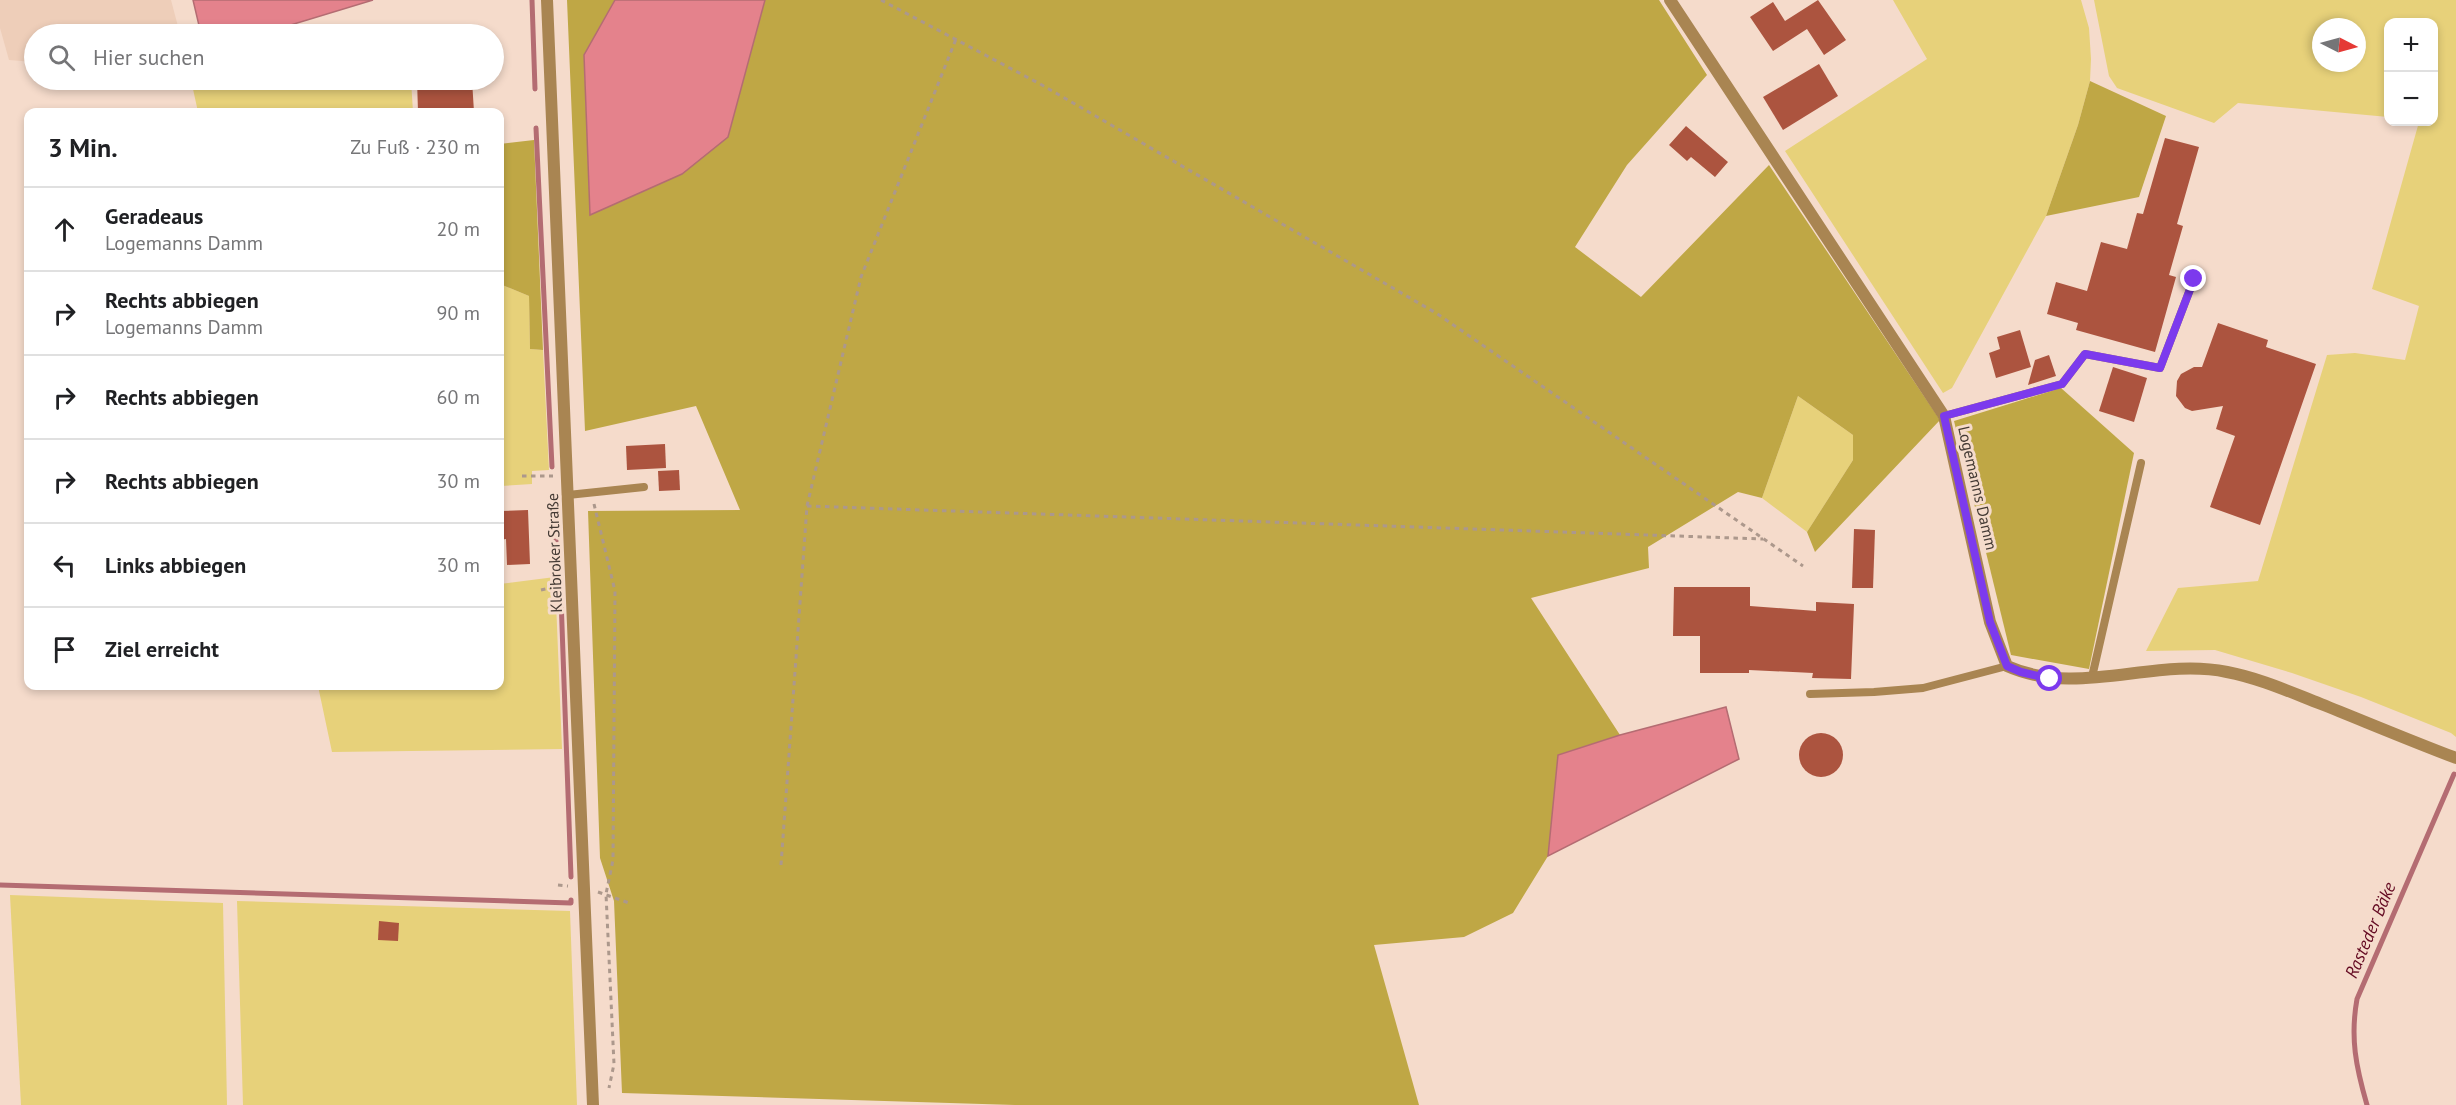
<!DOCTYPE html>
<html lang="de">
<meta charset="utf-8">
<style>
body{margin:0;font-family:"PT Sans",sans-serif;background:#f2f2f2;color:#202124}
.controls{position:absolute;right:18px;top:18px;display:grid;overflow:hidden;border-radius:12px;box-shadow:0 3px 9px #0003}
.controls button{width:54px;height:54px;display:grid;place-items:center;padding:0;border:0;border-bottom:2px solid #e0e0e0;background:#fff;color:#202124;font:30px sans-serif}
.compass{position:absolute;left:2312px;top:18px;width:54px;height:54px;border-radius:50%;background:#fff;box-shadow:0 3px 9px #0003;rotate:96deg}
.stop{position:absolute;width:18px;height:18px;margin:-14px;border:4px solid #7c3aed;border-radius:50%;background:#fff}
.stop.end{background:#7c3aed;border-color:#fff;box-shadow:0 2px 6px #0008}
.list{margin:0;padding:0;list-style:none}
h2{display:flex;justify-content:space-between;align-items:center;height:78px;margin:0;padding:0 24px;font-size:26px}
h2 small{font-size:20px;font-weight:400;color:#757577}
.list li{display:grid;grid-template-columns:39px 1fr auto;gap:18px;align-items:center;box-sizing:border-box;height:84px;padding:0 24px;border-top:2px solid #e0e0e0}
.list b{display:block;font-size:22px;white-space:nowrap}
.list p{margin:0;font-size:20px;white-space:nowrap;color:#757577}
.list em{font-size:20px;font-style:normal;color:#757577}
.icon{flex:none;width:33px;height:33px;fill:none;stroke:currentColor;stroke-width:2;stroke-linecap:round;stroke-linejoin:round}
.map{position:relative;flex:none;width:2456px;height:1105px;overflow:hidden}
.search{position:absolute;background:#fff;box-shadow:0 3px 9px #0003;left:24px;top:24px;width:480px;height:66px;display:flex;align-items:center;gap:15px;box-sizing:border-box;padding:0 21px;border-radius:33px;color:#757577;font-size:22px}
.panel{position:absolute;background:#fff;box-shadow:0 3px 9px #0003;left:24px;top:108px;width:480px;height:582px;border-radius:12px}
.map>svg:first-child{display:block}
</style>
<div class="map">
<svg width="2456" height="1105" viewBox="0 0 2456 1105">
<rect width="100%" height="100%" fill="#f5dbcb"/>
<path fill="#eeceb9" d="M0,0H171L180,34H34V62L9,60L0,28Z"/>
<g fill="#e7d17a" fill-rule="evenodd">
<path d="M1893,0H2081L2089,28L2091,59L2090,81L2078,125L2046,216L1952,388L1943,393L1785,151L1927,59Z"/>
<path d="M2094,0H2456V737L2451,733L2361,697L2292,673L2215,650L2146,651L2178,588L2258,581L2327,355L2355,353L2405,360L2419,306L2372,289L2419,122H2434V22H2388V117L2238,103L2214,123L2117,88L2109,76ZM2321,27H2357V63H2321Z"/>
<path d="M191,80H411L413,112H198Z"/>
<path d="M500,284L529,296L530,349L543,350L549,470L532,471V484L500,486Z"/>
<path d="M1798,396L1853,435V460L1807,532L1762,498Z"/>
<path d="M555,577L562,749L332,752L318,686H500V584Z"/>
<path d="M10,895L223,903L227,1105H21Z"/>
<path d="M237,901L570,911L577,1105H243Z"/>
</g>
<g fill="#bfa745">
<path d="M567,0H615L584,55L590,215L728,137L765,0H1659L1707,75L1627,165L1575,247L1641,297L1769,165L1940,420L1815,552L1807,532L1853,460V435L1798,396L1762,498L1738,492L1648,547L1649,568L1531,598L1620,735L1559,755L1548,856L1513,913L1464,937L1374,945L1419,1105H1015L622,1093L614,901L600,858L588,511L740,510L696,406L585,431Z"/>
<path d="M2090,81L2166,116L2139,197L2046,216L2078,125Z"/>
<path d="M534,140L543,350L530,349L529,296L500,284V144Z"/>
<path d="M2061,388L2134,453L2089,669L2011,655L1954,421Z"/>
</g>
<g fill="#e4828c" stroke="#b46c72" stroke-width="1.5">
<path d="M193,0H373L261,34H201Z"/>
<path d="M615,0H765L728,137L682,174L590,215L584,55Z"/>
<path d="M1726,707L1739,759L1548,856L1558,755L1620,735Z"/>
</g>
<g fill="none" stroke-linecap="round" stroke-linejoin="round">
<g stroke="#b46c72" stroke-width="5">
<path d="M532,0L535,89"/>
<path d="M536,128L552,467"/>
<path d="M554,508L557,560"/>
<path d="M561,598L571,877"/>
<path d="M0,885L571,903V900"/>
<path d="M2367,1105C2356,1067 2350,1038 2357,999L2454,774"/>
</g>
</g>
<g fill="#ac543f">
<path d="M1818,0L1846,40L1824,55L1807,29L1773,51L1750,17L1773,2L1785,21Z"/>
<path d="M1819,64L1838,96L1783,130L1763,97Z"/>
<path d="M417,80H472L474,112H418Z"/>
<path d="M1686,126L1728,162L1715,177L1691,157L1687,161L1669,145Z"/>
<path d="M2165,138L2199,147L2177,224L2183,226L2169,275L2176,277L2155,352L2076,330L2078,323L2047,314L2056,282L2087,291L2101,242L2127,249L2137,213L2143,214Z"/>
<path d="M2218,323L2268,340L2266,347L2316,364L2260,525L2210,507L2235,436L2216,429L2223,406L2192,411L2185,408L2176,396L2177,381L2181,374L2194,367H2202Z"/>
<path d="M2020,330L2031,367L1996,378L1989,353L2000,349L1997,337Z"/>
<path d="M2049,355L2056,376L2028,385L2035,360Z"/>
<path d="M2113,367L2147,378L2134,422L2099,411Z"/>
<path d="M665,444L666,468L627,470L626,446Z"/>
<path d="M679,470L680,490L659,491L658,471Z"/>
<path d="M528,510L530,564L507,565L506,539L500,540V511Z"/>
<path d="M1854,529L1875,530L1873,588H1852Z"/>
<path d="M1674,587H1750V606L1816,611V602L1854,604L1851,679L1812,678L1813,673L1749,670V673H1700V636H1673Z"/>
<circle cx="1821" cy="755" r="22"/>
<path d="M379,921L399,923L398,941L378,940Z"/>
</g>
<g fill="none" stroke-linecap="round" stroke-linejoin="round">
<g stroke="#ac988c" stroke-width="3" stroke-dasharray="4.5 4.5" stroke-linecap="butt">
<path d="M881,0L1042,85L1436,313L1803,566"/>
<path d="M522,476H553"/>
<path d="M594,504L615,591L613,860L606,894L614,1064L609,1088"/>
<path d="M807,506L1763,539"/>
<path d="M541,590L558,586"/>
<path d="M781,865L807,506L861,277L956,39"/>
<path d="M558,885L568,886"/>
<path d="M598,892L629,903"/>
</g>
<g stroke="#a98552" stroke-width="8">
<path d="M1944,416L2062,384L2085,354L2160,368L2194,279"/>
<path d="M568,495L644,487"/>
<path d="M2092,677L2141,463"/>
<path d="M1810,694L1874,692L1923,688L2007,666"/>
</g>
<path stroke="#a98552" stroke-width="12" d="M1670,0L1944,416L1990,622L2007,666C2079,698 2154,657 2227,672C2259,678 2290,692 2321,704C2366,722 2411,741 2456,758"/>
<path stroke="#a98552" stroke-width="12" d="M547,0L593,1105"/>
</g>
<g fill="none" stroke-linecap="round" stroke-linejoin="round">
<path stroke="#7c3aed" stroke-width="8" d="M2050,679L2021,672L2007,666L1990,622L1944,416L2062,384L2085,354L2160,368L2194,279"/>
</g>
<g text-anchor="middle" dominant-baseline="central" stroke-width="6" stroke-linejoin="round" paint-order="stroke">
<g font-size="16" fill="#443a34" stroke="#f5dbcb">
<text transform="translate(1978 488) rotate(77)">Logemanns Damm</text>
<text transform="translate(554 553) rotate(-92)">Kleibroker Straße</text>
</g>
<g font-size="18" font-style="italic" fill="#630921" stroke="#f5dbcb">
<text transform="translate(2370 930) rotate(-67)">Rasteder Bäke</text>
</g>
</g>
</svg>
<div class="controls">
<button>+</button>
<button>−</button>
</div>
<svg class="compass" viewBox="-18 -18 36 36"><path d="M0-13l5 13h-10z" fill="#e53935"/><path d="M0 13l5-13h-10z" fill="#757577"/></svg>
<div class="stop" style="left:2050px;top:679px"></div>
<div class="stop end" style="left:2194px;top:279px"></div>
<div class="search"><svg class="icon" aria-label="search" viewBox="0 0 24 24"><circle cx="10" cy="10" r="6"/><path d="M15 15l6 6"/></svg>Hier suchen</div>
<section class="panel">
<h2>3 Min.<small>Zu Fuß · 230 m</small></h2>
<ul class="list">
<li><svg class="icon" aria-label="ahead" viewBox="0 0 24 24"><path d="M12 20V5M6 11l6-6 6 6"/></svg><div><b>Geradeaus</b><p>Logemanns Damm</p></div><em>20 m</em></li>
<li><svg class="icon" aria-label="right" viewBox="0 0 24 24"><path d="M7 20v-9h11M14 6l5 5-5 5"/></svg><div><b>Rechts abbiegen</b><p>Logemanns Damm</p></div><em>90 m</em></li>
<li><svg class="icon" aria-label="right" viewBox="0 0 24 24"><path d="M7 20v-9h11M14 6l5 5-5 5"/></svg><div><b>Rechts abbiegen</b></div><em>60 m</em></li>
<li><svg class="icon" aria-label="right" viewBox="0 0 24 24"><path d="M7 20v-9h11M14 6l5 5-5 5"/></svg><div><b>Rechts abbiegen</b></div><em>30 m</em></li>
<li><svg class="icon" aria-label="left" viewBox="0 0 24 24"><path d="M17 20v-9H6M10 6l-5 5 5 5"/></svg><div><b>Links abbiegen</b></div><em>30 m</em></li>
<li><svg class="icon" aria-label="arrive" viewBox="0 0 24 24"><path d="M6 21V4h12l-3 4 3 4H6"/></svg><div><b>Ziel erreicht</b></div></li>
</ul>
</section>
</div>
